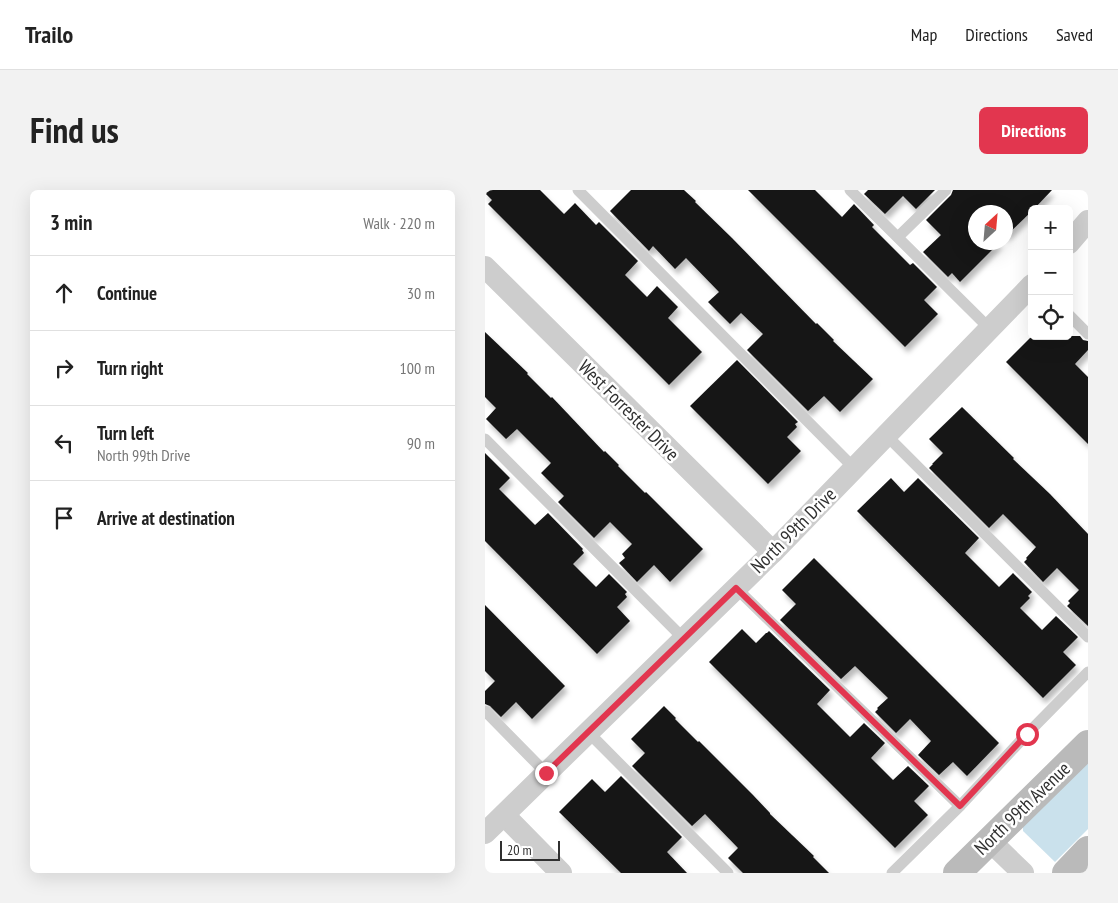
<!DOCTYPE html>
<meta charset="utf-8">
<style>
body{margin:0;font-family:"PT Sans Narrow",sans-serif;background:#f2f2f2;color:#222}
.controls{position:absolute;right:15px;top:15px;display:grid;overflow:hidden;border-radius:8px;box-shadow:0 5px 20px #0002}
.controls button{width:45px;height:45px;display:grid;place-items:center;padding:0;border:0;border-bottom:1px solid #e0e0e0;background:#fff;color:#222;font:25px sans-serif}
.compass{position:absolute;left:483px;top:15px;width:45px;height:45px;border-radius:50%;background:#fff;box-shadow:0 5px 20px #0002;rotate:26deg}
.scale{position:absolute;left:15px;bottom:12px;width:60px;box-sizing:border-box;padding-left:5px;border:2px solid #303030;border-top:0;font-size:14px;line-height:18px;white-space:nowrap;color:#303030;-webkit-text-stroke:4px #fff;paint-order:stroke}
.stop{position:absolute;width:15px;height:15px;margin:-11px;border:4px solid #e2364f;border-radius:50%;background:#fff}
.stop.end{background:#e2364f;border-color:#fff;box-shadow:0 1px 5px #0008}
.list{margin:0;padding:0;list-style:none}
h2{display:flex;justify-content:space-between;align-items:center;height:65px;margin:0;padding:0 20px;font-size:21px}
h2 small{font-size:16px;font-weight:400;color:#767676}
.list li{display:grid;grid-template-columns:32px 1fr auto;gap:15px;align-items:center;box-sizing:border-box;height:75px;padding:0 20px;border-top:1px solid #e0e0e0}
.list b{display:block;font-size:19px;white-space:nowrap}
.list p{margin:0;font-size:16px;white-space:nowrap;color:#767676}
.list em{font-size:16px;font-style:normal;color:#767676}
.icon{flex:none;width:28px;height:28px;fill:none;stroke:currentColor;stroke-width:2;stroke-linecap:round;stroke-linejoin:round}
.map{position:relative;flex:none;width:603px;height:683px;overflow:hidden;border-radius:8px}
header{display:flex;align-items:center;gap:30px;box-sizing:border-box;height:70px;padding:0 25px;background:#fff;border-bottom:1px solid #e0e0e0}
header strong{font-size:24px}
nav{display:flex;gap:28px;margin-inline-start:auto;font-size:18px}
.intro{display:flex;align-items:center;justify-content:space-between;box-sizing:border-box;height:120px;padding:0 30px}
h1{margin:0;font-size:35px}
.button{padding:12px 22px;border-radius:8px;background:#e2364f;color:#fff;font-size:18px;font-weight:700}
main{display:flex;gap:30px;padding:0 30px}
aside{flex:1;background:#fff;border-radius:8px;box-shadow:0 5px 20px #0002}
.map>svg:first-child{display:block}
</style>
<header>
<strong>Trailo</strong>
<nav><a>Map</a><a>Directions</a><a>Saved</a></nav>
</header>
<div class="intro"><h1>Find us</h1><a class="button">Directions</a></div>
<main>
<aside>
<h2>3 min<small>Walk · 220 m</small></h2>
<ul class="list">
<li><svg class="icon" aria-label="ahead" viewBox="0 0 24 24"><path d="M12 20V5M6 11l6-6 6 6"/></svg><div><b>Continue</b></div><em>30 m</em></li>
<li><svg class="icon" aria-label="right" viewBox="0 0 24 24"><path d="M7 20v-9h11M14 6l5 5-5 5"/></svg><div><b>Turn right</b></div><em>100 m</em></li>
<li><svg class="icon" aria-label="left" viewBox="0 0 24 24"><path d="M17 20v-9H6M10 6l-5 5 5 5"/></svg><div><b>Turn left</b><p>North 99th Drive</p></div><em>90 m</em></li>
<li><svg class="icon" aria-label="arrive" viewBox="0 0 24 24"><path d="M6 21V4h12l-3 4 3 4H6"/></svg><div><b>Arrive at destination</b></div></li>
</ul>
</aside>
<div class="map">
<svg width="603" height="683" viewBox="0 0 603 683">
<defs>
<filter id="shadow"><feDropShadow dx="3" dy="5.5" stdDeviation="2.5" flood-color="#0004"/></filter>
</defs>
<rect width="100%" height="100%" fill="#fff"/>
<path fill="#cae1ec" d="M603,569V639L570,672L538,641V636Z"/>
<g fill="#171717" filter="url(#shadow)">
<path d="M0,0H55L79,24L90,13L111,35L114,32L153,71L140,85L162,107L172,96L193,117L183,128L217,162L184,195L3,14L7,10L0,3Z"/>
<path d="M146,0H199L211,11L210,12L247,48L331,134L332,133L349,150L348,151L388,189L355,222L339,206L323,221L262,160L278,144L256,123L245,134L223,112L234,102L201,68L190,79L168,56L164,61L125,21Z"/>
<path d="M263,0H330L357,27L369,14L389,35L387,37L425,75L428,73L452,97L439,110L453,124L420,157Z"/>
<path d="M383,0H450L431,19L418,6L400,24L379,4Z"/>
<path d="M468,0H567L549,19H547V21L520,47V22H490V52H515L475,92L467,83L463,87L438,62L456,45L441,30L466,5Z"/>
<path d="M0,142L43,183L42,184L66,208L67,207L119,262L120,261L134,275L133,276L160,303L161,302L218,359L185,392L169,375L152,392L134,373L140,368L137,364L147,354L125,332L109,348L73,312L79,306L56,283L66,273L32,239L21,249L1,229L11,218L0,207Z"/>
<path d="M547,146H595L598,150L603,151V160L590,174L603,187V254L521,172Z"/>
<path d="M252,170L313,232L310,234L312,237L302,247L316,261L283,294L205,216Z"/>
<path d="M477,217L529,268L528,269L565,304L603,344V436L582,416L585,413L583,411L594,400L572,378L558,392L539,372L542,369L541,368L551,357L518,324L504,338L444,278L448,274H447L458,263L444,249Z"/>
<path d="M0,263L25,288L14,299L50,335L63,323L98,359L97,360L99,363L88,374L111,397L124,384L142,402L140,404L142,407L132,417L145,431L112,464L0,351Z"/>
<path d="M406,288L419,302L433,288L494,348L480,363L514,397L528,383L547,402L543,406L545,408L535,418L557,440L571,426L593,447L578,462L591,475L558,508L372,321Z"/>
<path d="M329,368L514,553L482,586L468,572L454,585L433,565L446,551L425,529L411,543L390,522L393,519L392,518L403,508L370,476L356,489L295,430L311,414L297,400Z"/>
<path d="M0,415L80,496L47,529L31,512L16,527L5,516L0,514V501L10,491L0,481Z"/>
<path d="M257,439L271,453L281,443H282L284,441L345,500L332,514L365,547L379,533L400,553L386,568L408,590L423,576L444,596L429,611L443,625L410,658L224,472Z"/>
<path d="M179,516L191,528L190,529L213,552L214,551L268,605L285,623V624L329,666L328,667L344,683H258L243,668L253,658L220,624L207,636L147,576L160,563L146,549Z"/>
<path d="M136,586L197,647L182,662L202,683H136L74,622L107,589L120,602Z"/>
</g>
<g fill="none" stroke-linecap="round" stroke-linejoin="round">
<g stroke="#cdcdcd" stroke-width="11">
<path d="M93,0L369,278"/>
<path d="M365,0L505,139"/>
<path d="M413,47L461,0"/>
<path d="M584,125L603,144"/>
<path d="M401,245L603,447"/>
<path d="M0,249L199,449"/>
<path d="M251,398L475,616"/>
<path d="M0,521L61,583"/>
<path d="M103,542L243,683"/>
<path d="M407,683L475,616L542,544L603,482"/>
</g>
<g stroke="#cdcdcd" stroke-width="22">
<path d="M584,53L603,31"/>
<path d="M0,77L288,362"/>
<path d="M19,625L76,683"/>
<path d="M0,643L288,362L547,95"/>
<path d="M504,650L538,683"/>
</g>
<g stroke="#bababa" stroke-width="28">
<path d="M472,683L603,554"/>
<path d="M581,683L603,660"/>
</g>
</g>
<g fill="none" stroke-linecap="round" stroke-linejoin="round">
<path stroke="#e2364f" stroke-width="6" d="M61,583L251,398L475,616L542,544"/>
</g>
<g text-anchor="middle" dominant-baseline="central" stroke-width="5" stroke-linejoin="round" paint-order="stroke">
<g font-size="19" fill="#303030" stroke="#fff">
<text transform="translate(144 220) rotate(45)">West Forrester Drive</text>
<text transform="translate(308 340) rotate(-45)">North 99th Drive</text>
<text transform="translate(537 618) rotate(-44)">North 99th Avenue</text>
</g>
</g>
</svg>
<div class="controls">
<button>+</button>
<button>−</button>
<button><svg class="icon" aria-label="locate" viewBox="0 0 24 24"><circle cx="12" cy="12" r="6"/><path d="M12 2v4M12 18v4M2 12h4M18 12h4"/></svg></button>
</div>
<svg class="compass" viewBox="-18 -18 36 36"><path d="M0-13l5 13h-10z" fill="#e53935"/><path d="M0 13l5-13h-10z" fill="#767676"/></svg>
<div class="scale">20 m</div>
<div class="stop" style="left:542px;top:544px"></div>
<div class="stop end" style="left:61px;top:583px"></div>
</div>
</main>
